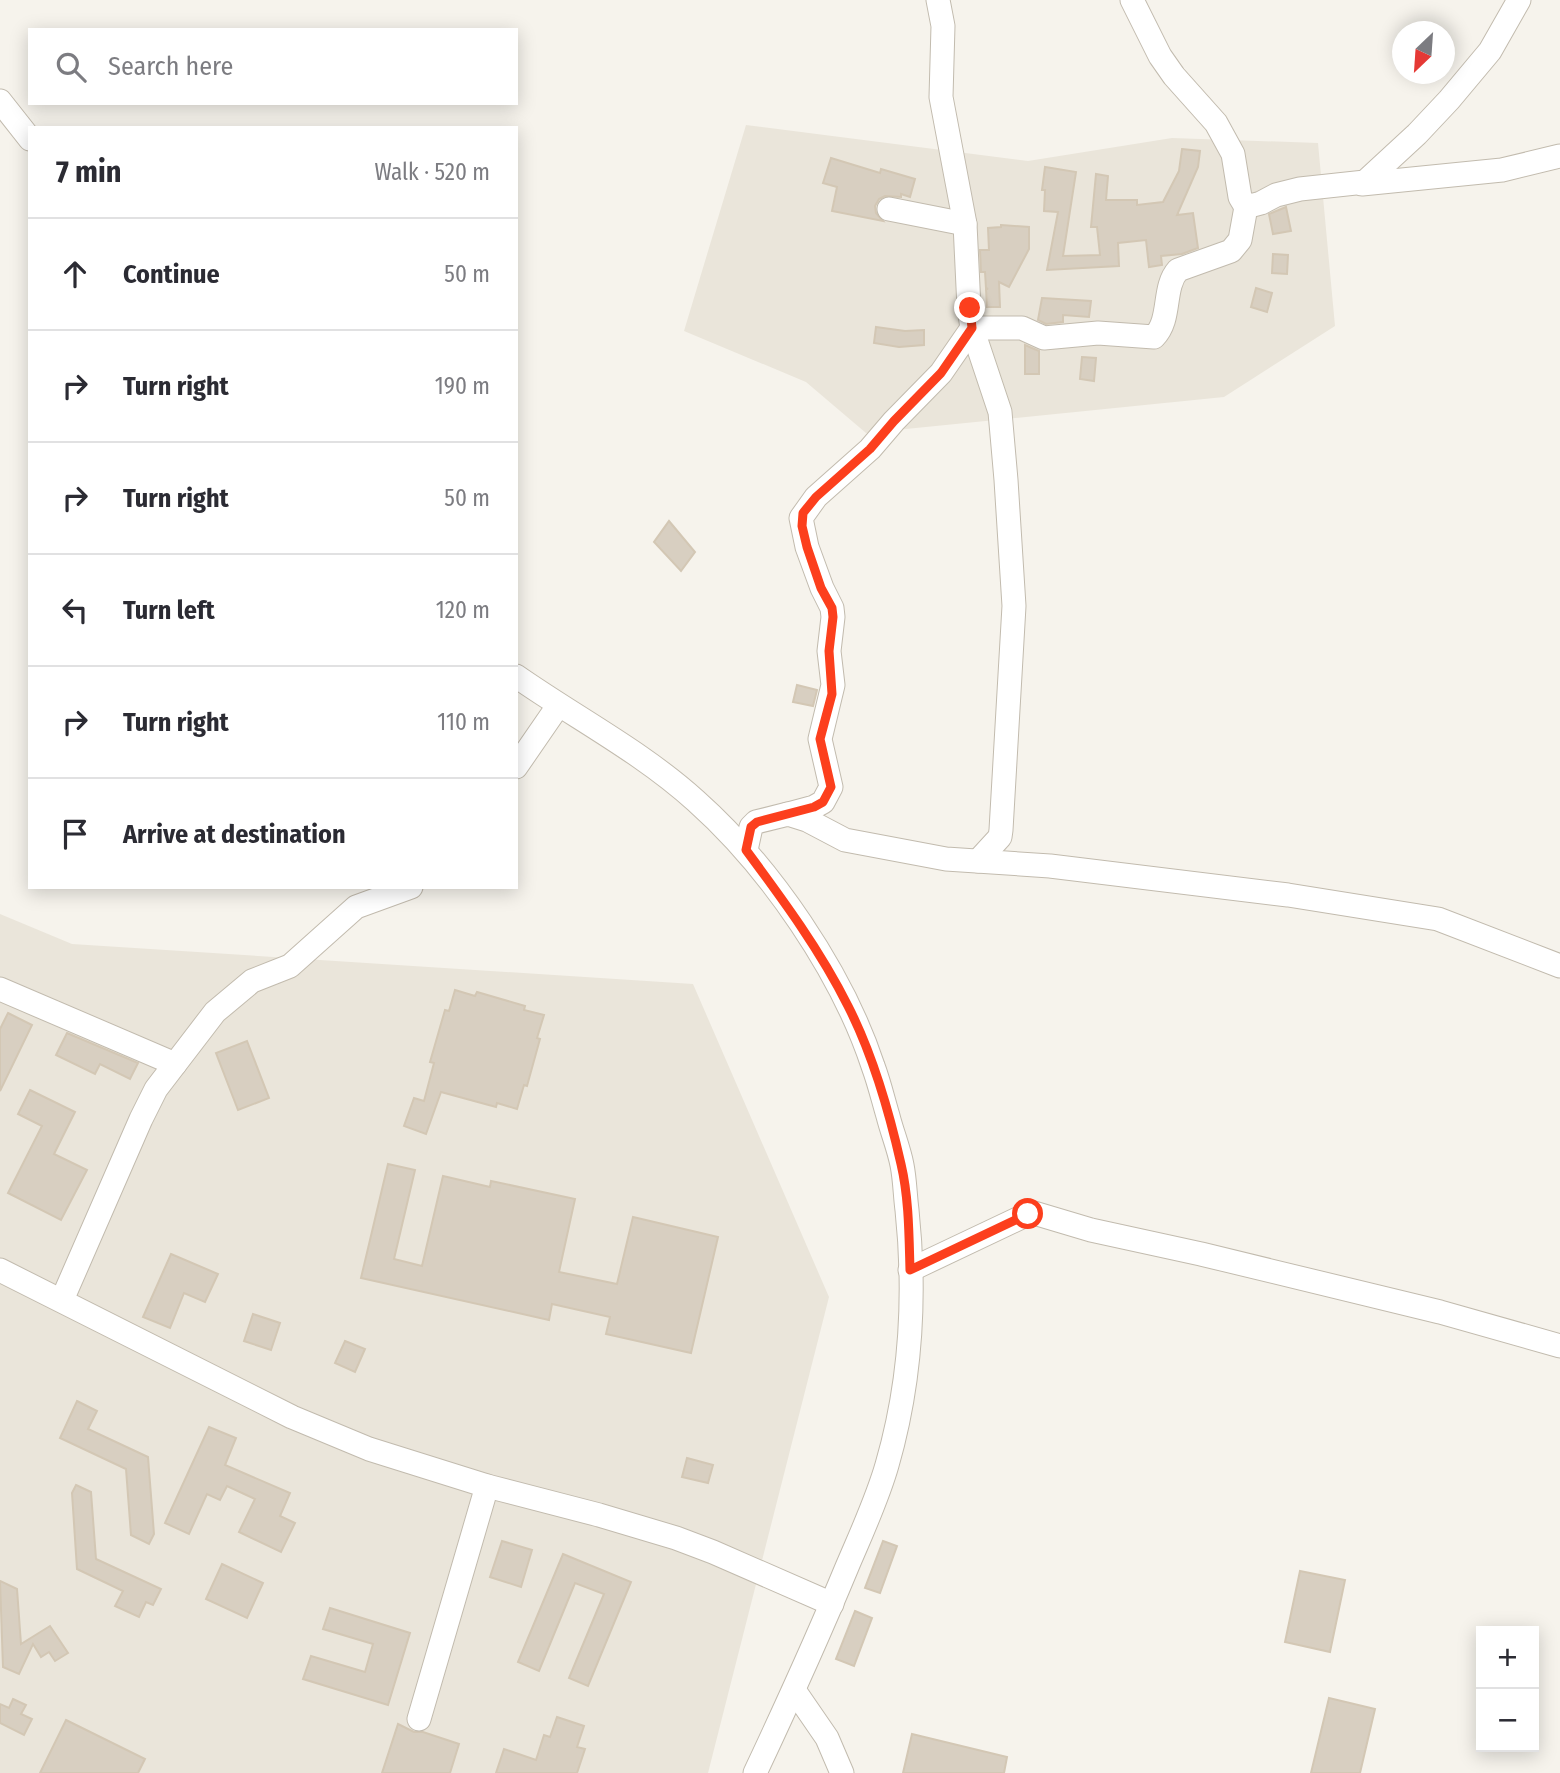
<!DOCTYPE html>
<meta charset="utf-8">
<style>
body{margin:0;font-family:"Fira Sans Condensed",sans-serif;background:#f2f2f3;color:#2b2b33}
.controls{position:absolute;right:21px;bottom:21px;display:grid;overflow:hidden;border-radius:0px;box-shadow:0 4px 18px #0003}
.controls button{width:63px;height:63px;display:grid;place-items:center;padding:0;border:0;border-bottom:2px solid #e1e1e2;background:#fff;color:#2b2b33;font:35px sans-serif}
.compass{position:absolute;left:1392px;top:21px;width:63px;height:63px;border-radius:50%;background:#fff;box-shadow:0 4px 18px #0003;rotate:205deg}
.stop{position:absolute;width:21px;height:21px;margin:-16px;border:5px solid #fc3f1d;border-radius:50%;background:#fff}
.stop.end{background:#fc3f1d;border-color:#fff;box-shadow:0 2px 7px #0008}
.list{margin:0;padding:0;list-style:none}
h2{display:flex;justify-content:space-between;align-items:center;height:91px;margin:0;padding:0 28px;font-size:30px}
h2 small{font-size:23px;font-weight:400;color:#7c7c81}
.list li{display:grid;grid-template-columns:46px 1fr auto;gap:21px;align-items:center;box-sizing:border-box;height:112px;padding:0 28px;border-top:2px solid #e1e1e2}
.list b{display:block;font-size:26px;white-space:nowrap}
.list em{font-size:23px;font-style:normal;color:#7c7c81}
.icon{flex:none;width:38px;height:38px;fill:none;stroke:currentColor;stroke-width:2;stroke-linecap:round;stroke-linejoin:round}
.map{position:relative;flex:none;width:1560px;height:1773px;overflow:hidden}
.search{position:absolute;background:#fff;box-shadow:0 4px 18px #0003;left:28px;top:28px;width:490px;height:77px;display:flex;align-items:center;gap:18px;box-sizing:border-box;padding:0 24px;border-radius:0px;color:#7c7c81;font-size:26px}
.panel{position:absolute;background:#fff;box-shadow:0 4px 18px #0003;left:28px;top:126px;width:490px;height:763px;border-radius:0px}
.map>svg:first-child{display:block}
</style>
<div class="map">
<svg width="1560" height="1773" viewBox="0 0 1560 1773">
<rect width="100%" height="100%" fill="#f6f3ec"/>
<g fill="#eae5da">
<path d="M746,125L1028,161L1172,138L1318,143L1335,326L1224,397L866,433L806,382L684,331Z"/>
<path d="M0,914L72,944L693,984L829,1297L708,1773H0Z"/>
</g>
<g fill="#d8cfc1" stroke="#d3c7b4" stroke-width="2">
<path d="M1182,149L1200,151L1198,167L1177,215L1193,213L1198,248L1182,254L1161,256L1162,265L1149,267L1146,240L1118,243L1119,266L1047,270L1058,212L1044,211L1045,190H1042L1045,167L1076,172L1063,256L1100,255L1097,227H1091L1096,174L1108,176L1106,200H1137V205L1163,202L1179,171Z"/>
<path d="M831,158L880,173L881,169L915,179L910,197L901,194V197L885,196L879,199L875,206L876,213L883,221L832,211L837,187L823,183Z"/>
<path d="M1286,207L1291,231L1273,234L1269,214Z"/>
<path d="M1001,225L1029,227V249L1009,287L999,282L1000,307H987L986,289H988L986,288L985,272H981L980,250H989L988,228L1001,227Z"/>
<path d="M1273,254L1288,255L1287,274L1272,273Z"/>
<path d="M1256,288L1272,293L1267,312L1251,307Z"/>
<path d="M1042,298L1091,301L1089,317L1063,315V322L1046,324L1038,320Z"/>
<path d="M876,327L905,331L924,330V345L899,347L874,343Z"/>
<path d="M1025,345L1039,351V374H1025Z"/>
<path d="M1082,357L1096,358L1094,381L1080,379Z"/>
<path d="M669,521L695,552L681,571L654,542Z"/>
<path d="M797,685L817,690L813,706L793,702Z"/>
<path d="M455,990L475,996L477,992L525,1006L524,1010L544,1015L537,1038L540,1039L527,1086L524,1085L517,1109L497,1103L496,1107L441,1092L426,1134L404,1126L414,1098L424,1101L434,1063L430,1062L445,1010L449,1011Z"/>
<path d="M8,1013L32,1025L0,1091V1029Z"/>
<path d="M67,1033L138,1063L130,1079L100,1064L95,1074L56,1055Z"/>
<path d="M247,1041L269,1098L238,1110L216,1053Z"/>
<path d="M30,1090L75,1112L54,1154L87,1170L61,1220L8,1193L42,1126L18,1114Z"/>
<path d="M388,1164L415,1170L394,1259L422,1266L443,1176L490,1187L491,1181L575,1199L559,1272L617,1284L633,1217L718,1237L691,1353L606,1334L610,1317L552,1304L549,1320L361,1278Z"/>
<path d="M171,1254L218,1274L205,1302L184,1293L170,1328L143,1317Z"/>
<path d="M253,1314L280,1323L271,1350L244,1341Z"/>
<path d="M345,1341L365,1349L355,1372L335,1363Z"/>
<path d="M77,1401L97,1411L88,1429L148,1457L154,1534L149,1544L131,1535L126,1469L60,1438Z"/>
<path d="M209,1427L236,1438L225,1465L290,1493L280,1516L295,1523L281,1552L239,1532L255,1499L227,1486L220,1500L207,1494L189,1534L165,1523Z"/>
<path d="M687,1458L713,1465L708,1483L682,1477Z"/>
<path d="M76,1485L91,1492L96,1559L161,1589L153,1605L146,1602L139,1617L115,1606L123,1591L77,1569L72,1493Z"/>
<path d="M502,1541L532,1550L521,1587L490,1577Z"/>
<path d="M883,1541L897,1546L880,1593L865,1588Z"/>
<path d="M563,1554L631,1582L588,1686L569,1678L604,1594L575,1583L539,1671L518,1662Z"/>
<path d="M222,1564L263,1583L247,1618L206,1599Z"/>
<path d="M1300,1571L1345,1580L1330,1652L1285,1642Z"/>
<path d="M0,1581L17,1589L21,1644L50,1626L68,1653L55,1661L49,1652L41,1657L33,1644L19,1674L3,1667Z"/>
<path d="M330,1608L410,1633L388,1705L303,1679L311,1656L365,1672L373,1644L323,1629Z"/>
<path d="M855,1611L872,1618L854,1666L836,1659Z"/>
<path d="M1329,1698L1375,1709L1360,1773H1311Z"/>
<path d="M13,1699L26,1705L21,1714L32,1719L24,1735L0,1723V1704L9,1708Z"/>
<path d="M557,1717L584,1726L577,1747L585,1749L577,1773H496L504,1749L536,1760L544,1735L550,1737Z"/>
<path d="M66,1720L145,1759L138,1773H40Z"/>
<path d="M398,1724L414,1732H423L459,1744L450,1773H382Z"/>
<path d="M912,1734L1007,1757L1004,1773H903Z"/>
</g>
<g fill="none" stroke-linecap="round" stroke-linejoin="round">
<g stroke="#c2bbae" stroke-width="25">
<g id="minor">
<path d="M938,0L943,26L941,97L965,224L969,308L972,328L1000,412L1006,480L1014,606L1001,830L1000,837L978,861"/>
<path d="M1132,0L1160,56L1174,76L1216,123L1233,154L1240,197L1246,207"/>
<path d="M0,101L30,139"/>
<path d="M1362,184L1502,170L1560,156"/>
<path d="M889,209L965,224"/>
<path d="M516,676C576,718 642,752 696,801C770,867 842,972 873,1066C879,1082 883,1099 888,1116C892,1132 899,1149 902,1165C905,1180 905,1195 907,1210C916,1296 911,1382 887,1465C877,1500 861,1534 847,1567C818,1637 787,1705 755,1773"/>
<path d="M516,767L558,706"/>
<path d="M788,814L814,807L823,802L831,787L820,739L833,685L829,651L833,617L832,608L822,588L807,547L801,518L816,497L870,449L894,421L941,373L972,328H1022L1044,338L1098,333L1154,337C1172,319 1162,288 1178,270L1231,251L1240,240L1246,207L1261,203L1276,195L1300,189L1365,182L1417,134L1449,100L1490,51L1519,0"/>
<path d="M746,850L751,827L756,822L788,814L807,820L845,840L946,859L1050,866L1288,895L1438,919L1560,966"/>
<path d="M0,989L175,1064"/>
<path d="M0,1270L292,1417L369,1449L487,1486L599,1515L676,1538L713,1552L832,1604"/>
<path d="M910,1270L1028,1214L1034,1213L1091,1230L1201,1254L1440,1312L1560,1346"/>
<path d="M62,1300L141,1119L156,1089L215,1012L252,981L290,966L356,907L411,887"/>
<path d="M794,1690L827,1738L842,1773"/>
<path d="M419,1719L487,1486"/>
</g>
</g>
<use href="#minor" stroke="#fff" stroke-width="23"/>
</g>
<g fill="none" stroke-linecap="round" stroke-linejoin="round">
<path stroke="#fc3f1d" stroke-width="9" d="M970,308L972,328L941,373L894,421L870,449L816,497L803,513L802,526L807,547L821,588L832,608L833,617L829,651L832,694L820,739L831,787L823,802L814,807L757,822L751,827L746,850C783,900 820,950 848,1006C873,1055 889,1111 901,1164C909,1198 909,1236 910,1270L1028,1214"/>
</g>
</svg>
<div class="controls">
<button>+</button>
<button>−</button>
</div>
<svg class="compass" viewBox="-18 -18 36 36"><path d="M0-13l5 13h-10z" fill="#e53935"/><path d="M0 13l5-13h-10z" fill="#7c7c81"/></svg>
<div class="stop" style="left:1028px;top:1214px"></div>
<div class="stop end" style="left:970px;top:308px"></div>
<div class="search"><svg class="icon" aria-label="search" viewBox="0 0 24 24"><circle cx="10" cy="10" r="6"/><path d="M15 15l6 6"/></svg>Search here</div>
<section class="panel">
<h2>7 min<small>Walk · 520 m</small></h2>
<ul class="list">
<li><svg class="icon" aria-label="ahead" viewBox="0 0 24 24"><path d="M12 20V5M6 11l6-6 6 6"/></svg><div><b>Continue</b></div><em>50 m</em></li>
<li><svg class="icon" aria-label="right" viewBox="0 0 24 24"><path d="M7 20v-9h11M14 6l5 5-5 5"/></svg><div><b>Turn right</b></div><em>190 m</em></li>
<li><svg class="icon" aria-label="right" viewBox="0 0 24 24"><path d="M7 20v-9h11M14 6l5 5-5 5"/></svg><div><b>Turn right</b></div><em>50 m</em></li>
<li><svg class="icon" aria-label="left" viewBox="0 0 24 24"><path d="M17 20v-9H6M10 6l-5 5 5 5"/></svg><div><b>Turn left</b></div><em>120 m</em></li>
<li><svg class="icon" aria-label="right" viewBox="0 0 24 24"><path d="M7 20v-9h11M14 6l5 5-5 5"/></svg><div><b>Turn right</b></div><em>110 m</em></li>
<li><svg class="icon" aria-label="arrive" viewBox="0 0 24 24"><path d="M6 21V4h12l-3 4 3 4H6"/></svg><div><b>Arrive at destination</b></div></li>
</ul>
</section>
</div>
